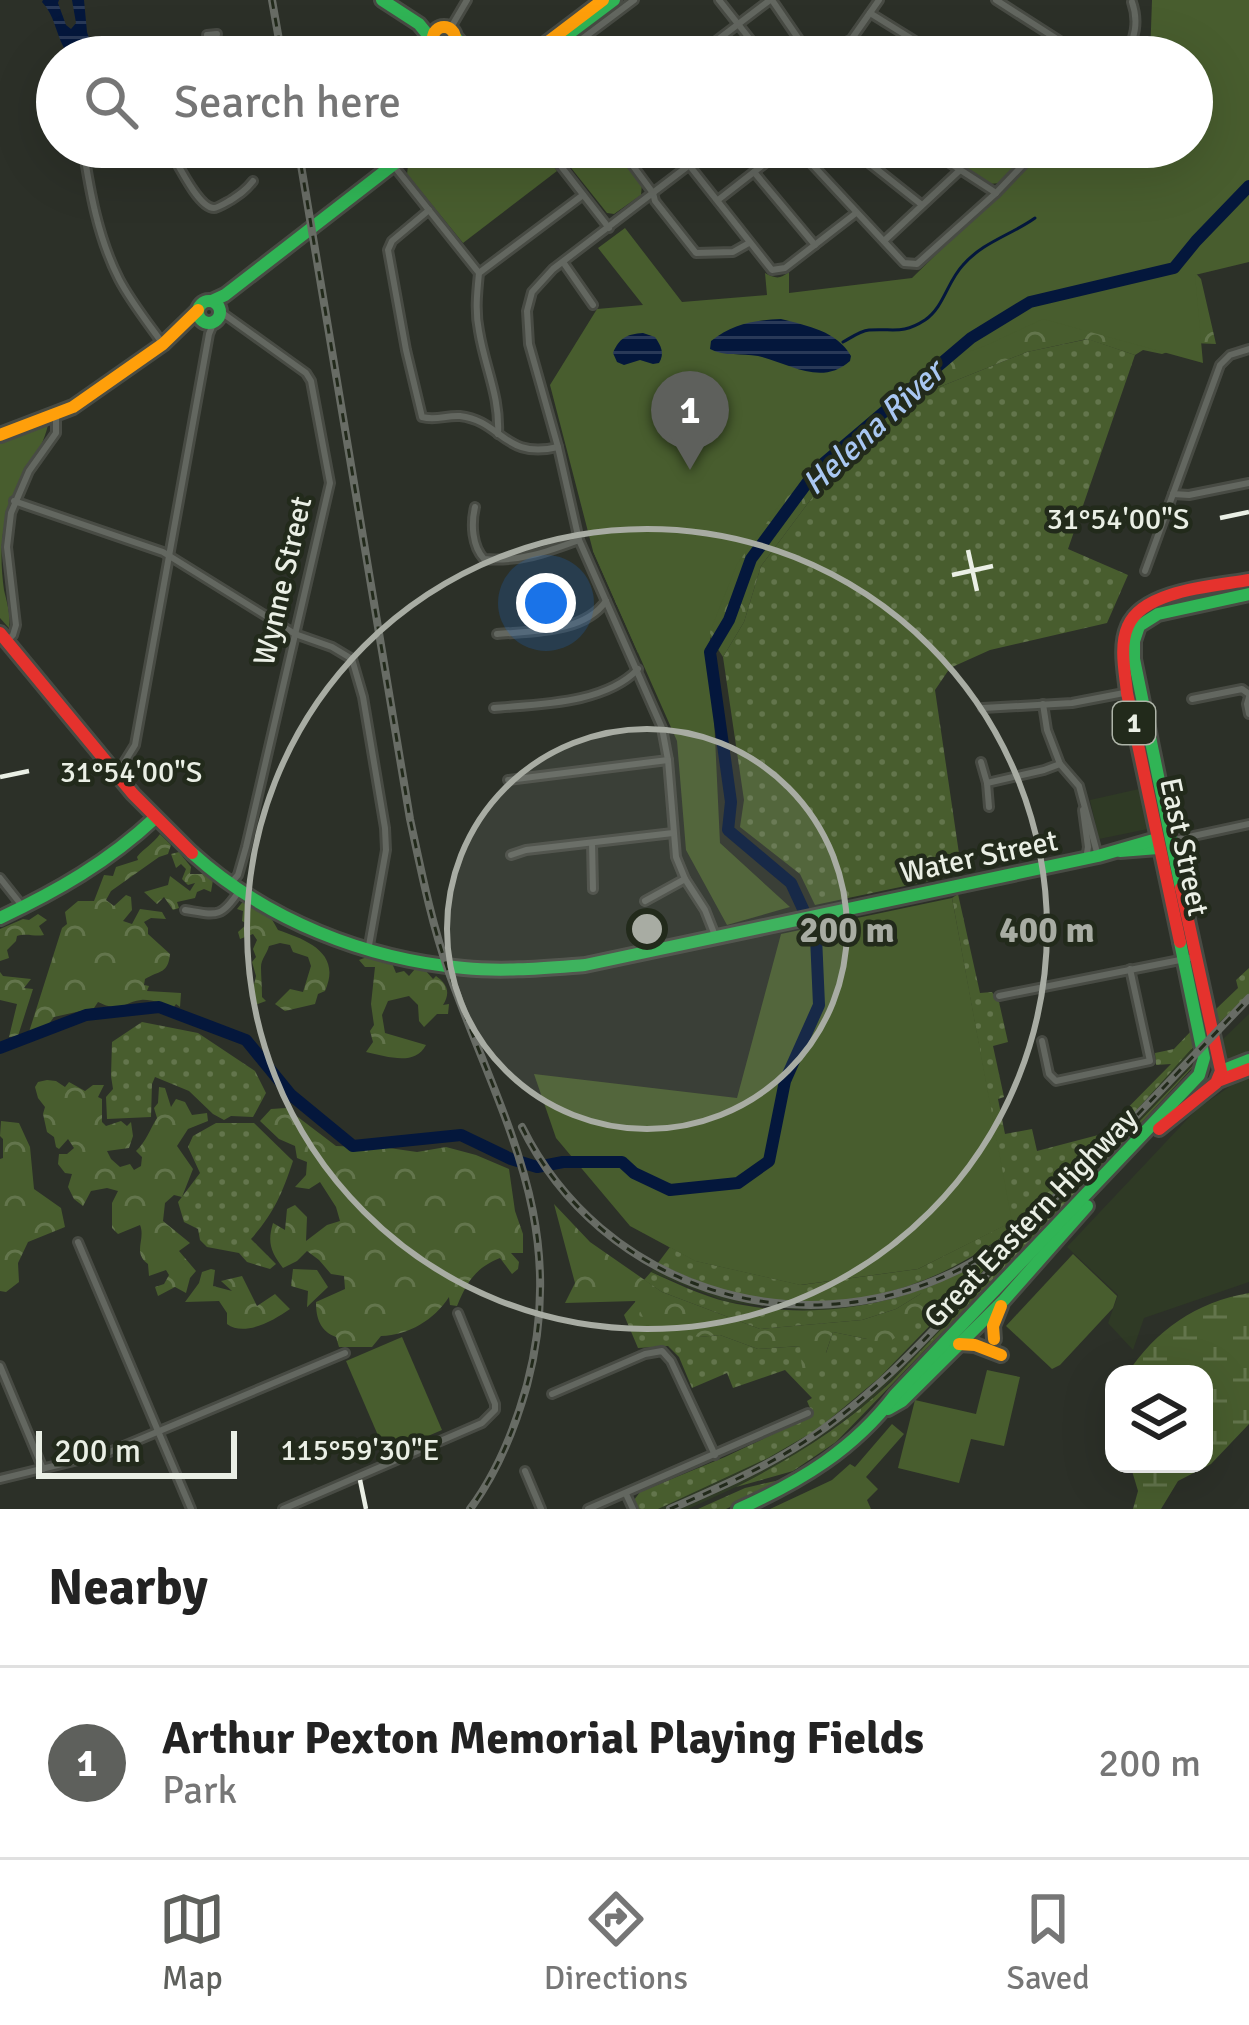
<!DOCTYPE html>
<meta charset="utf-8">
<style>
body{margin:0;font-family:Signika,sans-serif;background:#f2f2f2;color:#222}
.controls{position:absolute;right:36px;bottom:36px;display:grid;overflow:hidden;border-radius:24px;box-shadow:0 12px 48px #0002}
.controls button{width:108px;height:108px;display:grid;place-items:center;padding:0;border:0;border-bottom:3px solid #e0e0e0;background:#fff;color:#222;font:60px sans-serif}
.scale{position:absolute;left:36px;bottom:30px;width:201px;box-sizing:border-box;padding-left:12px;border:6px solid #eaefe5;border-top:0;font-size:33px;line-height:42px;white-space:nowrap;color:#eaefe5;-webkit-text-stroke:9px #222a1b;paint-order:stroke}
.you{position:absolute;left:546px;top:603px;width:42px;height:42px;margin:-30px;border:9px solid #fff;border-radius:50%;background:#1a73e8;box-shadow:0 0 0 18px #1a73e833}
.badge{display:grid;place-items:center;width:78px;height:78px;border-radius:50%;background:#5e605c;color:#fff;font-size:39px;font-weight:700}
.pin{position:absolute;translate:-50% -99px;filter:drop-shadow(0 3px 6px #0008)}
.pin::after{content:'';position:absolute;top:63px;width:42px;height:36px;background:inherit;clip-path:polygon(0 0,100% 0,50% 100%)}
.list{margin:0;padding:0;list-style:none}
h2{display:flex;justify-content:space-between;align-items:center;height:156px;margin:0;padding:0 48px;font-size:51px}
h2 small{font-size:39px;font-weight:400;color:#767676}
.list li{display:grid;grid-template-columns:78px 1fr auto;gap:36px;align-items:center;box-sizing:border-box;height:192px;padding:0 48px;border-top:3px solid #e0e0e0}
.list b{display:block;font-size:45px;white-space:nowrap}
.list p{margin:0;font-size:39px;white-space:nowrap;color:#767676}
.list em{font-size:39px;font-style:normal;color:#767676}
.icon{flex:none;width:66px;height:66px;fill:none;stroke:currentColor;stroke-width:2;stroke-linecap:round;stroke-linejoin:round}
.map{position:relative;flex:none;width:1249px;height:1509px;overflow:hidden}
.search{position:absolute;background:#fff;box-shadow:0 12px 48px #0002;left:36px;right:36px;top:36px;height:132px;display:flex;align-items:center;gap:30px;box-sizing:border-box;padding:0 42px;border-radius:66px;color:#767676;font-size:45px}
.sheet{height:348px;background:#fff}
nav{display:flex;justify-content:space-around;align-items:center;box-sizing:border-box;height:168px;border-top:3px solid #e0e0e0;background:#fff;font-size:33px;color:#767676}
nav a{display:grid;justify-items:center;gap:6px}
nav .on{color:#5e605c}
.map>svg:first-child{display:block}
</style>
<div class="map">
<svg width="1249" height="1509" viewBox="0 0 1249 1509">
<defs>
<pattern id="grass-dots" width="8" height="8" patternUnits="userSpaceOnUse" patternTransform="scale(3)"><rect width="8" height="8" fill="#485d2e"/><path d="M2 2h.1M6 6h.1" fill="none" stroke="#63754c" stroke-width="1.8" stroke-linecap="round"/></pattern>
<pattern id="forest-crowns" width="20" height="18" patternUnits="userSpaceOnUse" patternTransform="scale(3)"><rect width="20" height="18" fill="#485d2e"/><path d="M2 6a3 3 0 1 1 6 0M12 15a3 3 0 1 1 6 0" fill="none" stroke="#63754c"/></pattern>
<pattern id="wetland-marsh" width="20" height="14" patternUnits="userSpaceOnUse" patternTransform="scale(3)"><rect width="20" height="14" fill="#485d2e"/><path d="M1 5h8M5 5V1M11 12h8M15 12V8" fill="none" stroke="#63754c"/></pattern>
<pattern id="water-rules" width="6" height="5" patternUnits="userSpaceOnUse" patternTransform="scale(3)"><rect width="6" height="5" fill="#04173c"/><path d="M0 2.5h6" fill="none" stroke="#293958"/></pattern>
</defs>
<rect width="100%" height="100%" fill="#2c3028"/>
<g fill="#2f3a25">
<path d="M1139,789L1148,829L1099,839L1090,800Z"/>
<path d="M1249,1014V1282L1144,1318L1133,1350L1108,1323L1118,1295L1067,1247L1197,1109L1232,1085L1223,1039Z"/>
<path d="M1197,1043V1060L931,1342L868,1403L793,1457L736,1487L688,1509H658L768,1458L818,1429L854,1402L922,1336L1007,1244L965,1271L910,1295L847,1308L814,1311L727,1302L651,1272L658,1263L685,1277L840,1302L898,1291L930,1279L979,1254L1043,1204L1079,1170Z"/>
</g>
<g fill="url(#grass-dots)">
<path d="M1088,339L1135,355L1068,549L1128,575L1107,623L990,650L950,668L935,690L962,874L815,905L800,874L740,827L744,800L723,657L744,622L761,566L826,479L927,392L1027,352Z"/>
<path d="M958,894L980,993L992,992L999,1002L1008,1042L993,1046L1004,1097L998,1099L1005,1134L1032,1129L1037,1151L1102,1134L1171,1064L1156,1065L1155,1053L1174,1049L1191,1031L1183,994L1186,993L1197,1043C1090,1159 989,1298 816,1302C759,1303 708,1289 658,1263L670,1247L696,1261L801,1285L918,1269L1011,1222L952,898Z"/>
<path d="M1249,968V994L1218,1024L1216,1009L1238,988L1236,980Z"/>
<path d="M142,1022L198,1033L255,1071L266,1093L253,1117L231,1116L224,1120L213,1114L189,1091L155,1077L152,1084L151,1117L107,1119L106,1097L113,1089L111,1076L112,1042Z"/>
<path d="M1198,1060L1195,1070L1192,1068L1058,1213L836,1442L793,1471L736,1487C793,1458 844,1426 891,1382Z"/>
<path d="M216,1123H254L293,1161C282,1194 274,1213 251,1239L276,1264L270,1269L247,1262L239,1253L207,1247L200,1240L198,1229L184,1222L178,1202L200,1173L188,1147L193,1136Z"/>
<path d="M1016,1237L879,1378L818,1429L768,1458L658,1509H637L634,1500L640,1492L725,1457L813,1415L807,1401L812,1398L785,1370L733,1388L727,1373L692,1388L679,1357L668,1346L638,1348L624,1315L636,1301L699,1337L720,1335L758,1349L801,1346L826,1353L833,1332L867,1339L922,1293L896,1309L862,1320L760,1329L662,1292L644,1280L651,1272C676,1283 702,1296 728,1302C828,1325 936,1300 1016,1237Z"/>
<path d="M784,1479L785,1481L726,1509H698L745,1488Z"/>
</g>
<g fill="url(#forest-crowns)">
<path d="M1190,267L1201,279L1216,344L1193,343L1162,354L1143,350L1135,355L1087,339L1027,352L927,392L826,479L761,566L744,622L723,657L703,626L638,653L593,551H615L844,387Z"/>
<path d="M160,834L171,845L168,854L159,857L111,891L106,900L114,906L126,895L131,897L132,910L123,921L132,924L140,909L162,912L166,919L151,918L144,922L148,928V934L170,954C168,974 160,970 145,979L144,985L149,986L147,991L181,993L180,1007L176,1004L174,1007C165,1004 150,999 141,1000C122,1002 123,1014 98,1002L94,1008L54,1017L48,1025L29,1032L62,928L67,924L65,912L78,901H94L104,875L113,876L116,867L138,860L137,857C144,848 153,844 160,834Z"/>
<path d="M179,852L191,867L190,874H204L213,880L211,892L204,889L197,892L195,898L177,902L179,908L173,910L164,897L157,904L144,892L168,885L170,876L190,891L195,883L188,885L182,879L186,869L181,864L176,868L171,854Z"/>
<path d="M245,899L270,916L278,930C307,940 342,953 325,991L318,994L315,1004L285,1011L275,1004L290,989L303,992L311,966L308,957L293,952L290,945L280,943L269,946C267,954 261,959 261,967C261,976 262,986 262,997L266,1001L255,1005L251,998L256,976L252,962L256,957L253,949L257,940L253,934L240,939L238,932L247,924L242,921L243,911L237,909Z"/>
<path d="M38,914L47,920L39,926L44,935C34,937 28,933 17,936L16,941L7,950L9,958L0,961V929L23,919L29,920Z"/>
<path d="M367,957L392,963L396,973L404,971L409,976L415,969L425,970L433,979L436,976C447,984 451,992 443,1005L449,1004L448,1014H437L424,1027L419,1021L418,1005L409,996L388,1001L382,1015L385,1033L426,1045C414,1067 387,1056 366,1052L373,1042L370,1031L374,1025L371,1004L375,967H365L359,960Z"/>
<path d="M0,972L3,976L31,979L24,988L33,989L18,1036L9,1037L17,1004L0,1000Z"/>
<path d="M47,1080L56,1081L65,1087L69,1082L85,1091L93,1085H104L98,1097L102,1099V1122L106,1126L121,1121L127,1126L131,1122L133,1136L129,1148L107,1151L111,1159L120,1167L130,1164L134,1170L141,1166L142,1157L136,1151C146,1142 150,1129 157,1118L154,1108L158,1103L159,1087L165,1088L171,1107L176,1099L185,1102L192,1115L207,1113L208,1121L188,1129L177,1146L193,1169L182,1197L174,1195L165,1203L163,1221L190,1243L179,1251L196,1271L190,1278L186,1293L175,1287L158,1296L155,1287L164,1284L169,1275L166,1270L149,1276L148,1264C132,1253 146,1239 140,1225L118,1234L112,1228V1203L118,1191L107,1188L91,1191L83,1206L74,1199L68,1187L72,1174L65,1173L58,1164L59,1154H67L74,1148L68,1139L59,1149L56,1147L54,1137L47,1132L43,1114L45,1107L38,1098L35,1087L38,1082Z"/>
<path d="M286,1108L336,1146L389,1148L417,1152L446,1147L476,1155L509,1169L515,1211L523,1234V1253H511L519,1262L518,1269L512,1274L500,1258C475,1268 467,1282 457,1306L450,1305L449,1297C434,1320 409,1335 381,1336L372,1347H339L336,1337C320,1331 316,1318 316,1302L345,1289L344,1276L331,1274L319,1260L307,1251L297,1261L283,1268C271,1252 267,1243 273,1223L285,1230L287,1209L295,1205L307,1217L306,1241L327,1225L340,1221L336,1207L320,1182L309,1189L295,1187L306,1175L307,1162L297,1158L295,1146L279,1139L260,1121L271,1109Z"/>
<path d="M1,1121L19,1123L30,1147L34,1189L61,1208L65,1227L28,1242L18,1263L19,1282L6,1292L0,1291V1159L3,1158V1139L0,1136Z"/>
<path d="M554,1204L590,1242L662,1292L760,1329L862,1320L896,1309L922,1293L932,1302L920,1320L882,1347L867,1339L833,1332L819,1373L802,1369L800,1346L758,1349L720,1335L699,1337L648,1327L635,1301L565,1303L575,1283Z"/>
<path d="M211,1269L215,1270L213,1286L232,1291L221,1281L242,1276L257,1306L275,1294L290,1309C273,1321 244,1337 227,1324V1313L219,1301L185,1302L199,1283L202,1272Z"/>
<path d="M293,1269L317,1270L328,1287L307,1307L308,1291L291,1286Z"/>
</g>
<path fill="url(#wetland-marsh)" d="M1249,1293V1424L1211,1464L1178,1481L1161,1509H1133L1138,1491L1130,1464H1204V1374H1127C1156,1330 1196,1302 1249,1293Z"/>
<g fill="#485d2e">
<path d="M1152,0H1249V262L1195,275L1203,363L1043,319L987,345L917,371L831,444L786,496L737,564L710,632L720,843L790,907L727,925L686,850L677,741L593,551L550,385L597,309L643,305L598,248L625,228L682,302L767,295L765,273C776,279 780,279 789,272V293L912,278L1046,147H1192V57H1150Z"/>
<path d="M430,147H539L557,171L463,243L407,174L408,166Z"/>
<path d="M569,147H613L642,184L641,195L614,214L607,213L560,154Z"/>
<path d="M931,147H1002L1022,160L1001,183L989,184Z"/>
<path d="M48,425C40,460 13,485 5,522C0,544 1,568 4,590C7,603 11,615 9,628L0,618V442Z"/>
<path d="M952,898L1012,1222L918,1269L800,1285L695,1261L630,1226L556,1138L534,1074L737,1098L781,934Z"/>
<path d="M1073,1254L1117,1296L1113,1308L1060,1365L1052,1369L1006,1326Z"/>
<path d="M402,1337L442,1430L386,1454L346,1361Z"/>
<path d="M987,1370L1020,1377L1004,1446L971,1439L959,1483L898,1468L915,1400L976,1414Z"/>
<path d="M892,1424L904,1434L866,1477L878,1489L867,1500L871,1509H770L832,1480L850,1464L855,1467Z"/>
</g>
<g fill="url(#water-rules)">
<path d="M43,0H59L58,3L66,25L71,29L76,23L72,0H84L87,32L91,44L81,50L64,48C55,31 55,16 42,2Z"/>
<path d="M781,319C808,326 837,331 851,356L850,361C821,387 789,363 758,356C741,353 725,357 710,349L711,341C732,324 754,320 781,319Z"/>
<path d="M643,333L655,337C661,346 665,353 659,363L653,364L640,360L624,365L617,362L613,353C619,338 627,334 643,333Z"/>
</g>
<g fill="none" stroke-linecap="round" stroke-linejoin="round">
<path stroke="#04173c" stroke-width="3" d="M843,342C852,337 860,331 869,330C893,328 902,335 925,320C944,307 947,282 963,265C983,242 1011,235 1035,218"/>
<path stroke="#04173c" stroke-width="12" d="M0,1048L86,1015L159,1007L246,1040L291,1095L353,1146L461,1135L511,1159L537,1167L563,1162H622L634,1173L670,1190L738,1183L769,1161L785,1081L819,1005L816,937L791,883L728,830L731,802L710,652L729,620L751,559L818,468L971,338L1030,302L1174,268L1196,241L1249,186"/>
<g stroke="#484b44" stroke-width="12">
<g id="street">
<path d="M719,0L764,57"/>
<path d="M772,0L811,57"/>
<path d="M996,0L1085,57"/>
<path d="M870,13L941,57"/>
<path d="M450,29L467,0"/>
<path d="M805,45L821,53"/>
<path d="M828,54L848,41"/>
<path d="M210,57L207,35L217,34"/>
<path d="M558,57L634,0"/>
<path d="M695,57L770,0"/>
<path d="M816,57L824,53L832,57"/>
<path d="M839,57L879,0"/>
<path d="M1124,57C1135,39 1139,22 1132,2"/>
<path d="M83,147C90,192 98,238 119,279C131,302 148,323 163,344"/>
<path d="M168,147C176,160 198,208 214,208C218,208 227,202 231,200C240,194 246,190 253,181"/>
<path d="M546,147L609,228"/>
<path d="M619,147L653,193L655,201L696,253L733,252L749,243"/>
<path d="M796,147L904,263L917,264L996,193L1040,147"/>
<path d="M849,147L922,205"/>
<path d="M925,147L996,193"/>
<path d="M393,165L479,273C477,293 475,312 479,331C485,368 500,396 498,434"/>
<path d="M689,165L772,270L785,268L856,213"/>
<path d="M754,172L815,245"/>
<path d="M718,200L786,147"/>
<path d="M429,210L392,241L388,250L406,350L422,417C436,421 446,415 460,416C502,421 504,460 558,447"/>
<path d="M884,241L960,170"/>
<path d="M563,262L593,305"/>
<path d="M479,273L583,195"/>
<path d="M221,312L306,373L311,381L330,483L246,847L238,875L230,884"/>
<path d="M1173,494L1189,495L1249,483"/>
<path d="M14,501L163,552L295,634L332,647L352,659L363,697L385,828L386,850L368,951"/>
<path d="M475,507C471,524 472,546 484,559C519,562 547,552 579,540L662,728L668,760L676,857L685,879L705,910L716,938"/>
<path d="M579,540L558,447L529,344L527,311L532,292L553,269L713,147"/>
<path d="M1145,571L1220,365L1230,355L1249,349"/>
<path d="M497,634C532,631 584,633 606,601"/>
<path d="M7,641L13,635L16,625L7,547L11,513L29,471L56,433V415"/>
<path d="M1249,697L1247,704L1249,714"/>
<path d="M1192,699L1242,689L1249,694"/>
<path d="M1043,704L1047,730L1060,764L1079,786L1098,856"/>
<path d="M494,708C539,704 605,704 638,669"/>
<path d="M983,708L1072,703L1124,693"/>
<path d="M981,762L987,783L989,807"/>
<path d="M117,774L135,745L209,334L214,322"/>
<path d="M508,780L668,760"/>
<path d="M987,783L1044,770L1060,764"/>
<path d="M1083,810L1088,847L1086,859"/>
<path d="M1170,841L1249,824"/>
<path d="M592,843L593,889"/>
<path d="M511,855L526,850L673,833"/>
<path d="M0,878L23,907"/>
<path d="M645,901L685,879"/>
<path d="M185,910C216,915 221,919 239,891"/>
<path d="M999,996L1195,957"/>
<path d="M1042,1041L1049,1074L1056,1081L1150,1061L1130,969"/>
<path d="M78,1242L191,1509"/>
<path d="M0,1366L43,1469"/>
<path d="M552,1394L645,1354L662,1351L671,1361L715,1455"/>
<path d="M525,1471L541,1509"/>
<path d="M0,1479L107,1453L345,1353"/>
<path d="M626,1494L633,1509"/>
<path d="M283,1509L482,1423L495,1410V1404L458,1313"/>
<path d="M588,1509L808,1413"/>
</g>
</g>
<g stroke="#484b44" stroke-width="18">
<g id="fast">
<path d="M382,0L419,24L432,40"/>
<path d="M455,37L474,57"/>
<path d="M538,57L614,0"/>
<circle cx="209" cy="312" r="11"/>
<path d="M212,301L225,295L416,147"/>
<path d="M1120,851L1158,848"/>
<path d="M192,853C266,920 365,959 464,968C504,972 545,968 585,965L1098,856L1157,839"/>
<path d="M1181,888L1134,659V641L1139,626L1158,614L1249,594"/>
<path d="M0,918C57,891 108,862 155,818"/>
<path d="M1221,1071L1249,1060"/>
<path d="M888,1409L902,1401L1004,1300L1087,1206"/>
<path d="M739,1509C801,1481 853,1450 895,1395L1199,1075L1204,1058L1180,942"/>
</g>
</g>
<g stroke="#484b44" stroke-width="18">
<g id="slow">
<circle cx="444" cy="38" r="11"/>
<path d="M528,57L603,0"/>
<path d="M0,435L73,407L163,344L198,310"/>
<path d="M994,1339L993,1326L1001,1306"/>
<path d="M959,1344L975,1345L1001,1355"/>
</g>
</g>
<g stroke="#484b44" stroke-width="18">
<g id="jam">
<path d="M0,633L133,794L192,853"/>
<path d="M1180,942L1127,693C1125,672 1119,646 1128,626C1143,590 1215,586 1249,580"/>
<path d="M1218,1081L1249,1069"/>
<path d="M1159,1129L1216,1083L1221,1071L1181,888"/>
</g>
</g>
<use href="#street" stroke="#636760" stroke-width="6"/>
<use href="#fast" stroke="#30b455" stroke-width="12"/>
<use href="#slow" stroke="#ff9f0a" stroke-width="12"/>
<use href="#jam" stroke="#e5322d" stroke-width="12"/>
<g stroke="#686c65" stroke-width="8">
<g id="rail">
<path d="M272,0L282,57"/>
<path d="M298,147L410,819C421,870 431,921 448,970C500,1116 570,1223 527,1385C515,1428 497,1473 470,1509"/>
<path d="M522,1127C601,1287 795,1349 954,1272C1004,1248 1044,1208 1084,1170"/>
<path d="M1075,1180L1249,998"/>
<path d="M670,1509C716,1489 762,1469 804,1442C883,1391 945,1317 1009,1250"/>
</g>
</g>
<use href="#rail" stroke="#222a1b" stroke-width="3" stroke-dasharray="9" stroke-linecap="butt"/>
</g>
<path fill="none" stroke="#eaefe5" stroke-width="4.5" d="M1220,518L1249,512M968,550L977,591M952,575L993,566M0,777L29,771M360,1480L366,1509"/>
<circle cx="647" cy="929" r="200" fill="#a8aca3" fill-opacity=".12"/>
<g fill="none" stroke="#a8aca3" stroke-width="6">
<circle cx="647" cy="929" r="200"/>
<circle cx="647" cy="929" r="400"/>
</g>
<g text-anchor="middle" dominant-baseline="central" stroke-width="9" stroke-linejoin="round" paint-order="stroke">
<rect fill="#222a1b" stroke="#aeb4a8" stroke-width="3" x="1113" y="702" width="42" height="42" rx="9"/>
<g font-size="27" font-weight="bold" fill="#eaefe5">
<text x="1134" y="723">1</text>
</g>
<g font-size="30" fill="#eaefe5" stroke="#222a1b">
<text transform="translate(283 581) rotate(-77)">Wynne Street</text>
<text transform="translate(1184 847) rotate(78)">East Street</text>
<text transform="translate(979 857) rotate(-12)">Water Street</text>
<text transform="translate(1031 1218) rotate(-46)">Great Eastern Highway</text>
</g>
<g font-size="33" font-style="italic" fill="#a9c7f2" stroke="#222a1b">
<text transform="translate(873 428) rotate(-43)">Helena River</text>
</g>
</g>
<g font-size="30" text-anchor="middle" fill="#eaefe5" stroke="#222a1b" stroke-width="9" stroke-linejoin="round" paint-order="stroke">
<text x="1118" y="529">31°54'00"S</text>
<text x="131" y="782">31°54'00"S</text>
<text x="360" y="1460">115°59'30"E</text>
</g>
<circle cx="647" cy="929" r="18" fill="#a8aca3" stroke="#222a1b" stroke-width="6"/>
<g font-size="36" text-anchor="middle" font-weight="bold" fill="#a8aca3" stroke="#222a1b" stroke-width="9" stroke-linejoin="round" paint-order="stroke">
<text x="847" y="942">200 m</text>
<text x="1047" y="942">400 m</text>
</g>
</svg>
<div class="controls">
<button><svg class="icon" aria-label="layers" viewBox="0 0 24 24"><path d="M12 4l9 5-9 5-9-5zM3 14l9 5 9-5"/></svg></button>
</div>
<div class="scale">200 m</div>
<div class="you"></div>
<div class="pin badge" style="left:690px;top:470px">1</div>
<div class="search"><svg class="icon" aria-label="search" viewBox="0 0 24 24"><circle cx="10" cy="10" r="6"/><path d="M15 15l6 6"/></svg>Search here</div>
</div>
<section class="sheet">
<h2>Nearby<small></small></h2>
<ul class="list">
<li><span class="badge">1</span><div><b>Arthur Pexton Memorial Playing Fields</b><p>Park</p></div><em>200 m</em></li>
</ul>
</section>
<nav>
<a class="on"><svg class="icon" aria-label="map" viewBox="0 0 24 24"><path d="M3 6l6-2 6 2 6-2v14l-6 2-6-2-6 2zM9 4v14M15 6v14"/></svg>Map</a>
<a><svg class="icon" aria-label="directions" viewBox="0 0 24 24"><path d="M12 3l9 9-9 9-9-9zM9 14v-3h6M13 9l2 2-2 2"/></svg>Directions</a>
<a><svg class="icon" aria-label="saved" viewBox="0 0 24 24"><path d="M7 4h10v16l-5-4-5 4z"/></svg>Saved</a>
</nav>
